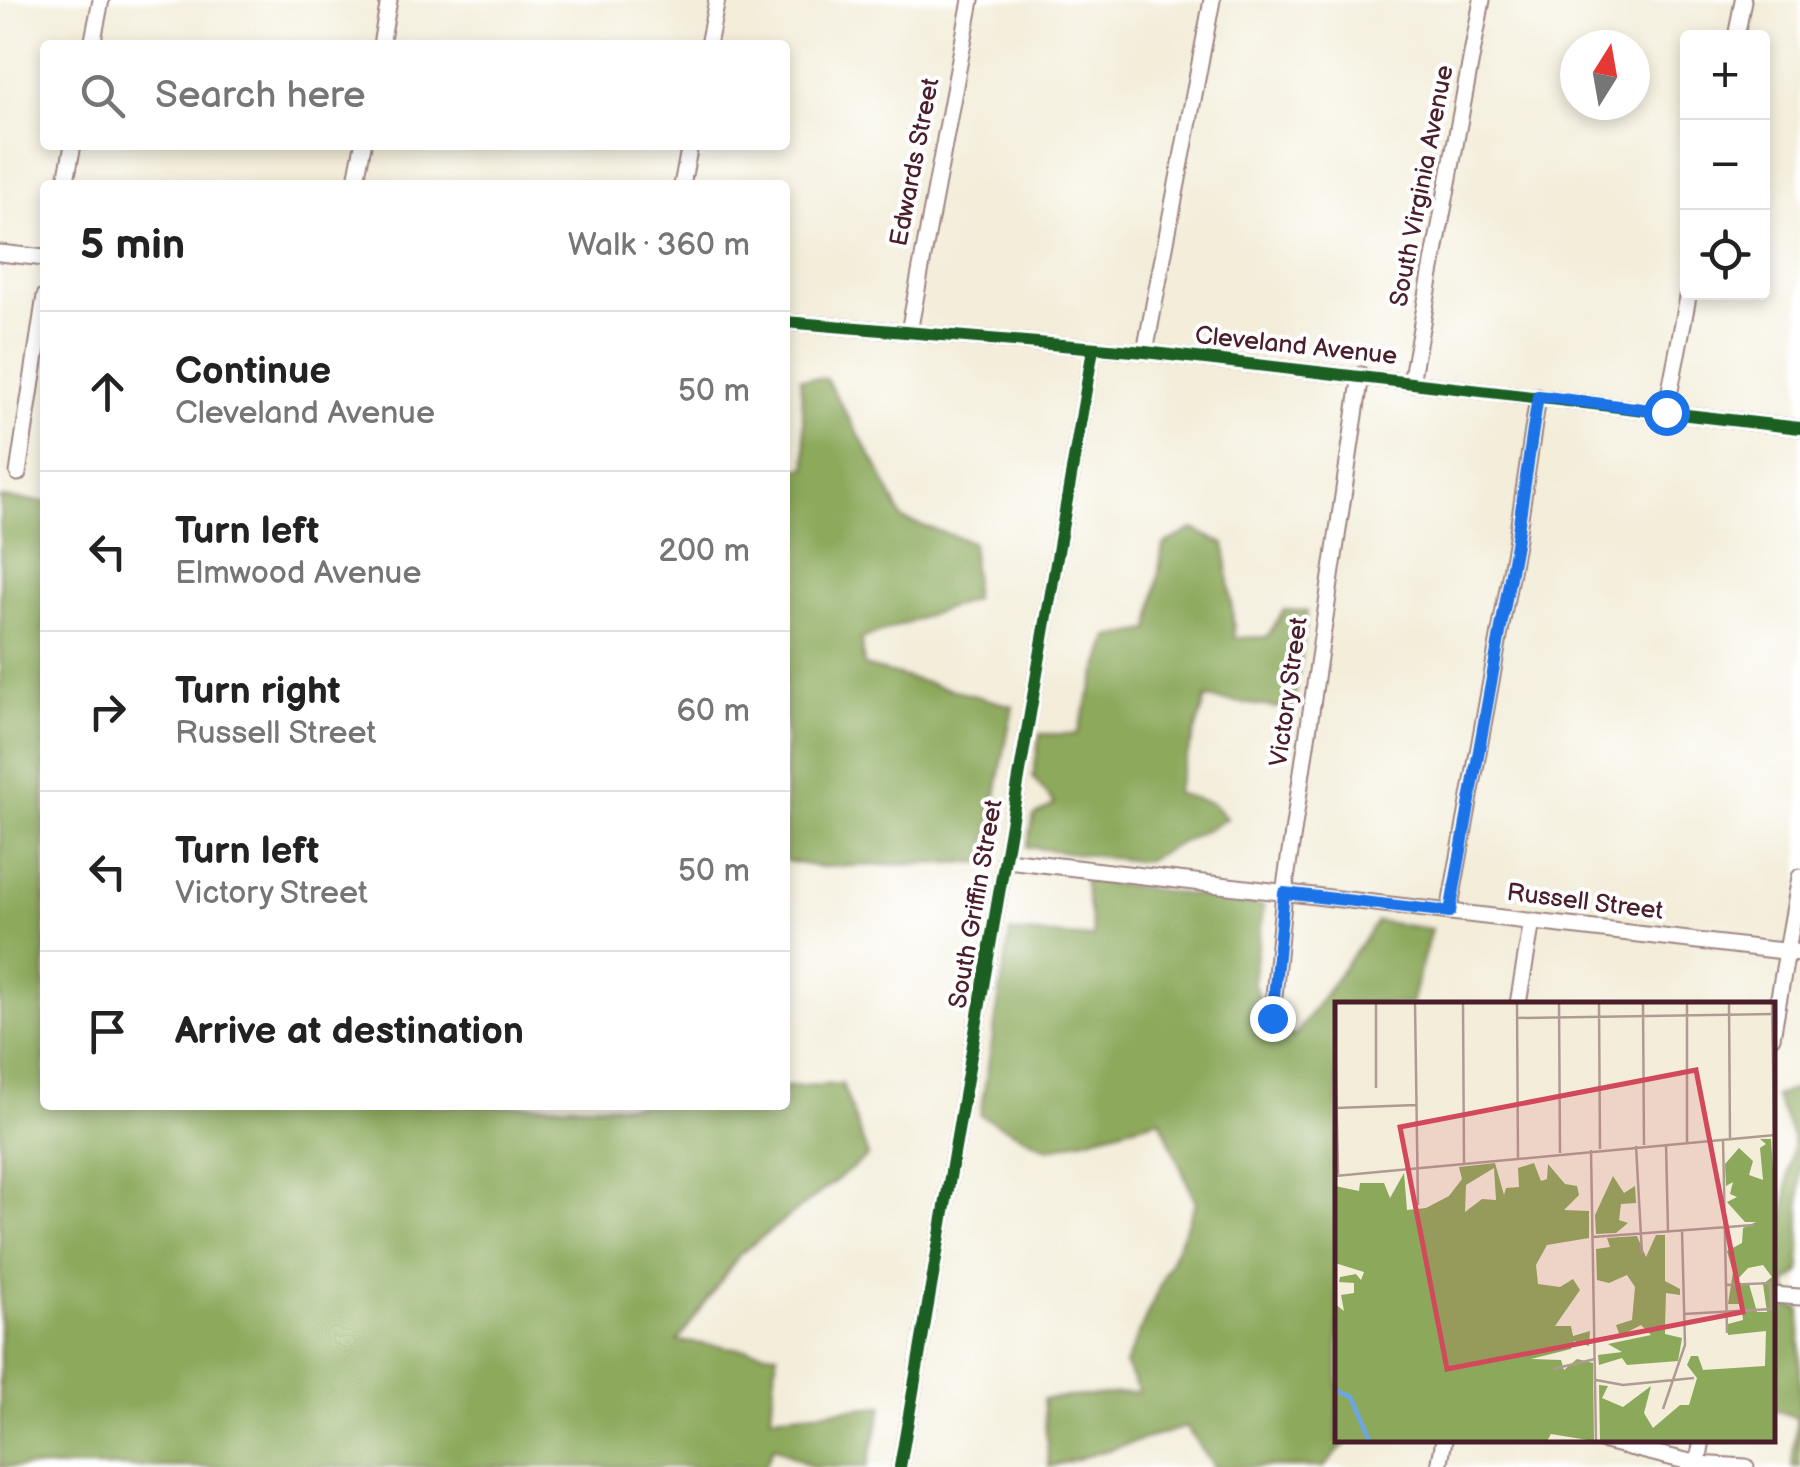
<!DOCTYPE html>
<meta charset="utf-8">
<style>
body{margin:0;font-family:"Balsamiq Sans",sans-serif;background:#f6f6f6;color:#222}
.controls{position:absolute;right:30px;top:30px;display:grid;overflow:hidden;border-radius:10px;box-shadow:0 5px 15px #0003}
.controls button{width:90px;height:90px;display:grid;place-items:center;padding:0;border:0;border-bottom:2px solid #e0e0e0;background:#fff;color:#222;font:50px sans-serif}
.compass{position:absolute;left:1560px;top:30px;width:90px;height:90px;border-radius:50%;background:#fff;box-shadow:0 5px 15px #0003;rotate:11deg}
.stop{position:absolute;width:30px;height:30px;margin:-22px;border:8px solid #1a73e8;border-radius:50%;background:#fff}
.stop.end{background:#1a73e8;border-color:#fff;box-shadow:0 2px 10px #0008}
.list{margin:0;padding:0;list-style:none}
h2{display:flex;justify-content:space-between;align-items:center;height:130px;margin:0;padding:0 40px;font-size:42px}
h2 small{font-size:32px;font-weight:400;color:#767676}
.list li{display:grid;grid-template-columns:65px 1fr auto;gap:30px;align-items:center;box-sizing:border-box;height:160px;padding:0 40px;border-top:2px solid #e0e0e0}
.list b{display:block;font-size:38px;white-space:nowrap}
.list p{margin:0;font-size:32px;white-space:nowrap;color:#767676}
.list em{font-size:32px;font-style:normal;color:#767676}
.icon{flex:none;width:55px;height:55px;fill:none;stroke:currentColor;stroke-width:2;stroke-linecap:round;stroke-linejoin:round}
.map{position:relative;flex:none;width:1800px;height:1467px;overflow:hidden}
.search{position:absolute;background:#fff;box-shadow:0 5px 15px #0003;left:40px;top:40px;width:750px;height:110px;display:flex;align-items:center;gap:25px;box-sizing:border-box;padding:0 35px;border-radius:10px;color:#767676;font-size:38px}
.panel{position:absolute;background:#fff;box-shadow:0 5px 15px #0003;left:40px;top:180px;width:750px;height:930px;border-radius:10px}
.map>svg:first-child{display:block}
</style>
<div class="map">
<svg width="1800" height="1467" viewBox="0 0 1800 1467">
<rect width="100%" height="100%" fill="#fff"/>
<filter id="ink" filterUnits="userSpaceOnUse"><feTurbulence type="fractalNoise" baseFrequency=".01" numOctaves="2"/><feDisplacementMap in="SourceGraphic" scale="20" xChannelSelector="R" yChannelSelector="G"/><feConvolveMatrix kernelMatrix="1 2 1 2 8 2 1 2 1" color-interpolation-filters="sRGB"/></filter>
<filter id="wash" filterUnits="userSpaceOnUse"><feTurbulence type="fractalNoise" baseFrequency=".0048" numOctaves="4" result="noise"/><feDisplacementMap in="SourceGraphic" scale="40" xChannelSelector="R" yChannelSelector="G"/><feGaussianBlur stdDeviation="2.25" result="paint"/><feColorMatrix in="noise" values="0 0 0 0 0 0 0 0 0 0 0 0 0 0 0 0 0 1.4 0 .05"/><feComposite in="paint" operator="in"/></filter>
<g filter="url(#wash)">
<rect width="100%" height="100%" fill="#f3edd9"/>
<g fill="#8ca95b" stroke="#6b6443" stroke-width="2.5">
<path d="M800,378L826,379L880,471L902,519L972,542L974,599L861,639L864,666L1013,706L983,862L820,867L785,861V471L807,467Z"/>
<path d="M0,498L45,502V1105H740L755,1114L763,1105H785V1087L842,1084L868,1156L740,1254L678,1341L777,1353L771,1416L883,1406L867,1467H812L774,1447L764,1467H0Z"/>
<path d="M1193,529L1225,544L1235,638L1267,637L1284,610L1307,611L1293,710L1206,698L1175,793L1212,803L1227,819L1143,862L1027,847L1034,816L1055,804L1033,778L1040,734H1077L1109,637L1150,630L1163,545Z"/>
<path d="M1084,879L1264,906L1253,982L1266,1017L1294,1037L1377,921L1431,929L1411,1004H1338V1440H1349L1324,1467H1214L1186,1427L1049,1467L1043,1399L1139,1392L1125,1365L1196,1203L1160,1119L1049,1149L980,1115L1010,932L1094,938Z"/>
<path d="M1800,1087V1272L1786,1284L1793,1308L1800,1309V1467H1792L1797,1418L1773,1409V1236L1783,1227L1793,1138L1775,1096Z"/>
</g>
</g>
<g filter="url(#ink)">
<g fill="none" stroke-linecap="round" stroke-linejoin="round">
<g stroke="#9e8682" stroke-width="19">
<g id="minor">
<path d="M1736,38L1743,0"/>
<path d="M92,45L101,0"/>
<path d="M381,45L389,0"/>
<path d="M708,45L717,0"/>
<path d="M65,185L73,145"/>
<path d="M355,185L363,145"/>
<path d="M682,185L690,145"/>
<path d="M0,253L45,258"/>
<path d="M785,322L1145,352L1800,428"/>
<path d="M909,332L971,0"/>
<path d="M1145,352L1212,0"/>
<path d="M1411,382L1482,0"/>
<path d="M1666,411L1689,292"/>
<path d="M18,473L45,296"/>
<path d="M1007,860L1800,953"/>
<path d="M1449,912L1516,544L1538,397"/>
<path d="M1518,1004L1532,921"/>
<path d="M1272,1017L1284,893L1361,375"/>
<path d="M1772,1037L1800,877"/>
<path d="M1772,1295L1800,1297"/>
<path d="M1601,1440L1698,1464L1746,1467"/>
<path d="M900,1467L1093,349"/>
<path d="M1439,1467L1444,1440"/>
<path d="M1697,1467L1702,1440"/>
</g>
</g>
<use href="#minor" stroke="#fff" stroke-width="15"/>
<g stroke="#fff" stroke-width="19">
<g id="cycleway">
<path d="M785,322L1145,352L1800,428"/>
<path d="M900,1467L1093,349"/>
</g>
</g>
<use href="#cycleway" stroke="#1b5e20" stroke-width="12"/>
</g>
</g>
<g fill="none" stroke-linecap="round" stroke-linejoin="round" filter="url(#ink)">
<path stroke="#1a73e8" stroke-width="12" d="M1272,1018L1284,893L1450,912L1516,544L1538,396L1666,412"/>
</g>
<g text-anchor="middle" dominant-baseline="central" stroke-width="8" stroke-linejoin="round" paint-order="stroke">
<g font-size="25" fill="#4a1f2b" stroke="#fff">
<text transform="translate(915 162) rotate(-79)">Edwards Street</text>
<text transform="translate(1422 186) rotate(-79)">South Virginia Avenue</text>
<text transform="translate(1296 346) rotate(6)">Cleveland Avenue</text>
<text transform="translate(1289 692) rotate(-82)">Victory Street</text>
<text transform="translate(1585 902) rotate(7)">Russell Street</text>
<text transform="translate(976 904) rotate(-80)">South Griffin Street</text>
</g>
</g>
<g transform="translate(1335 1002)">
<rect width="440" height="440" fill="#f3edd9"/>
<path d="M425,137H436L440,200V439H265L264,383L273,384L267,396L288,405L316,384L309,411L318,426L345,403H354L362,376L352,363L356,354H363L368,368L430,364L431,329L393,333V322L408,318L406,302H393L398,270L392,249L407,241L408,226L421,220H410L392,200L402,195L395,192L398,180L391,184L390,162L404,146L418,159L414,173L428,178L425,146L431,142ZM428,263L437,275L428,282L432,310H422L414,282L400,280L413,266ZM160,161L169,193L171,186L184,185L183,166L199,161L206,179L212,177L213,162L230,182L242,184L244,193L229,208L254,209V236L212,243L201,263L203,282L225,285L238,277L245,288L220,324H236L238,334L255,329L254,344L239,339L236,347L196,357L226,358L229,368L242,357L258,361L259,439L216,432L212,439H0V302L9,309L6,293L19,291V281L4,280L5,275L21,272L26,278L29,270L0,261V184L24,189L25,181H49L55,196L69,171L72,208L91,206L114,194L127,177L124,165ZM159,166L161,198L147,197L130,210L131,183ZM278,174L289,191L300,184L301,201L286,202L284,218L293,221L281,231L261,232L260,213ZM321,233H330V279L345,287V293L331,291L330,325V332L347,336L343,359L292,363L287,356L264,363L263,353L287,350L273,342L316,333L306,323L285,334L281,323L297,318L300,285L292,273L274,281L262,278L261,247L275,245L272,236L302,234L311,255Z" fill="#8ca95b" fill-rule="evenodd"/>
<path fill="none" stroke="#6da5dc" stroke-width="5" d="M0,388L15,395L34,439"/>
<path fill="none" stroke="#af9b93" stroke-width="2.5" d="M41,1V86M80,1L83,203M128,1L129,162M182,1L183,156M224,1L225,151M264,1L265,147M308,1L309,143M352,1V140M394,1L395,137M437,1L440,189M182,16L440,12M0,20L3,172M1,106L81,103M388,137L392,331M331,142L333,229M301,144L307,252M256,148L261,439M0,174L440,133M258,235L419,223M349,312L436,307L435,281L391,283M218,367L260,357M261,378L288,383L359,376M328,407L350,343L347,228"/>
<path fill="#d1495b" fill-opacity="0.15" stroke="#d1495b" stroke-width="5" d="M361,68L408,310L112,367L65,125Z"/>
<rect width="440" height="440" fill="none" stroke="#4a1f2b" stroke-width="5"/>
</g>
</svg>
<div class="controls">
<button>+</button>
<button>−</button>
<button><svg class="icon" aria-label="locate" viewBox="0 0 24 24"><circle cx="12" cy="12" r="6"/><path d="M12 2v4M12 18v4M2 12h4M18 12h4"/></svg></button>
</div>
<svg class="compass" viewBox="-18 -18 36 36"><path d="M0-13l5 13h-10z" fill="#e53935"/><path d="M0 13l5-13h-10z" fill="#767676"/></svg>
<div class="stop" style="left:1666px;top:412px"></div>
<div class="stop end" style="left:1272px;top:1018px"></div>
<div class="search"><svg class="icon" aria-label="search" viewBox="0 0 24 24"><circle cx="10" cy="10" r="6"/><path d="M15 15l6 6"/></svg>Search here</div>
<section class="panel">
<h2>5 min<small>Walk · 360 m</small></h2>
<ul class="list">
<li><svg class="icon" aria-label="ahead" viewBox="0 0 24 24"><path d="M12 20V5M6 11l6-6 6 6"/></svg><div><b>Continue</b><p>Cleveland Avenue</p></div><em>50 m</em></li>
<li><svg class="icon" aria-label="left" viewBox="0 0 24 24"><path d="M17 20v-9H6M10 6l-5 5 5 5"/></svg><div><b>Turn left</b><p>Elmwood Avenue</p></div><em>200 m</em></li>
<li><svg class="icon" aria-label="right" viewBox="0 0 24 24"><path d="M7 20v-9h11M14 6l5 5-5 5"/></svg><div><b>Turn right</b><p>Russell Street</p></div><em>60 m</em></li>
<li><svg class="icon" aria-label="left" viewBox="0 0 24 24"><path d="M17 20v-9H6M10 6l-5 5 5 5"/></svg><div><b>Turn left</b><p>Victory Street</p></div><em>50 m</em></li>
<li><svg class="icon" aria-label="arrive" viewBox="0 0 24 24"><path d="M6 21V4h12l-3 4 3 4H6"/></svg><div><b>Arrive at destination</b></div></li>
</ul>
</section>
</div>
